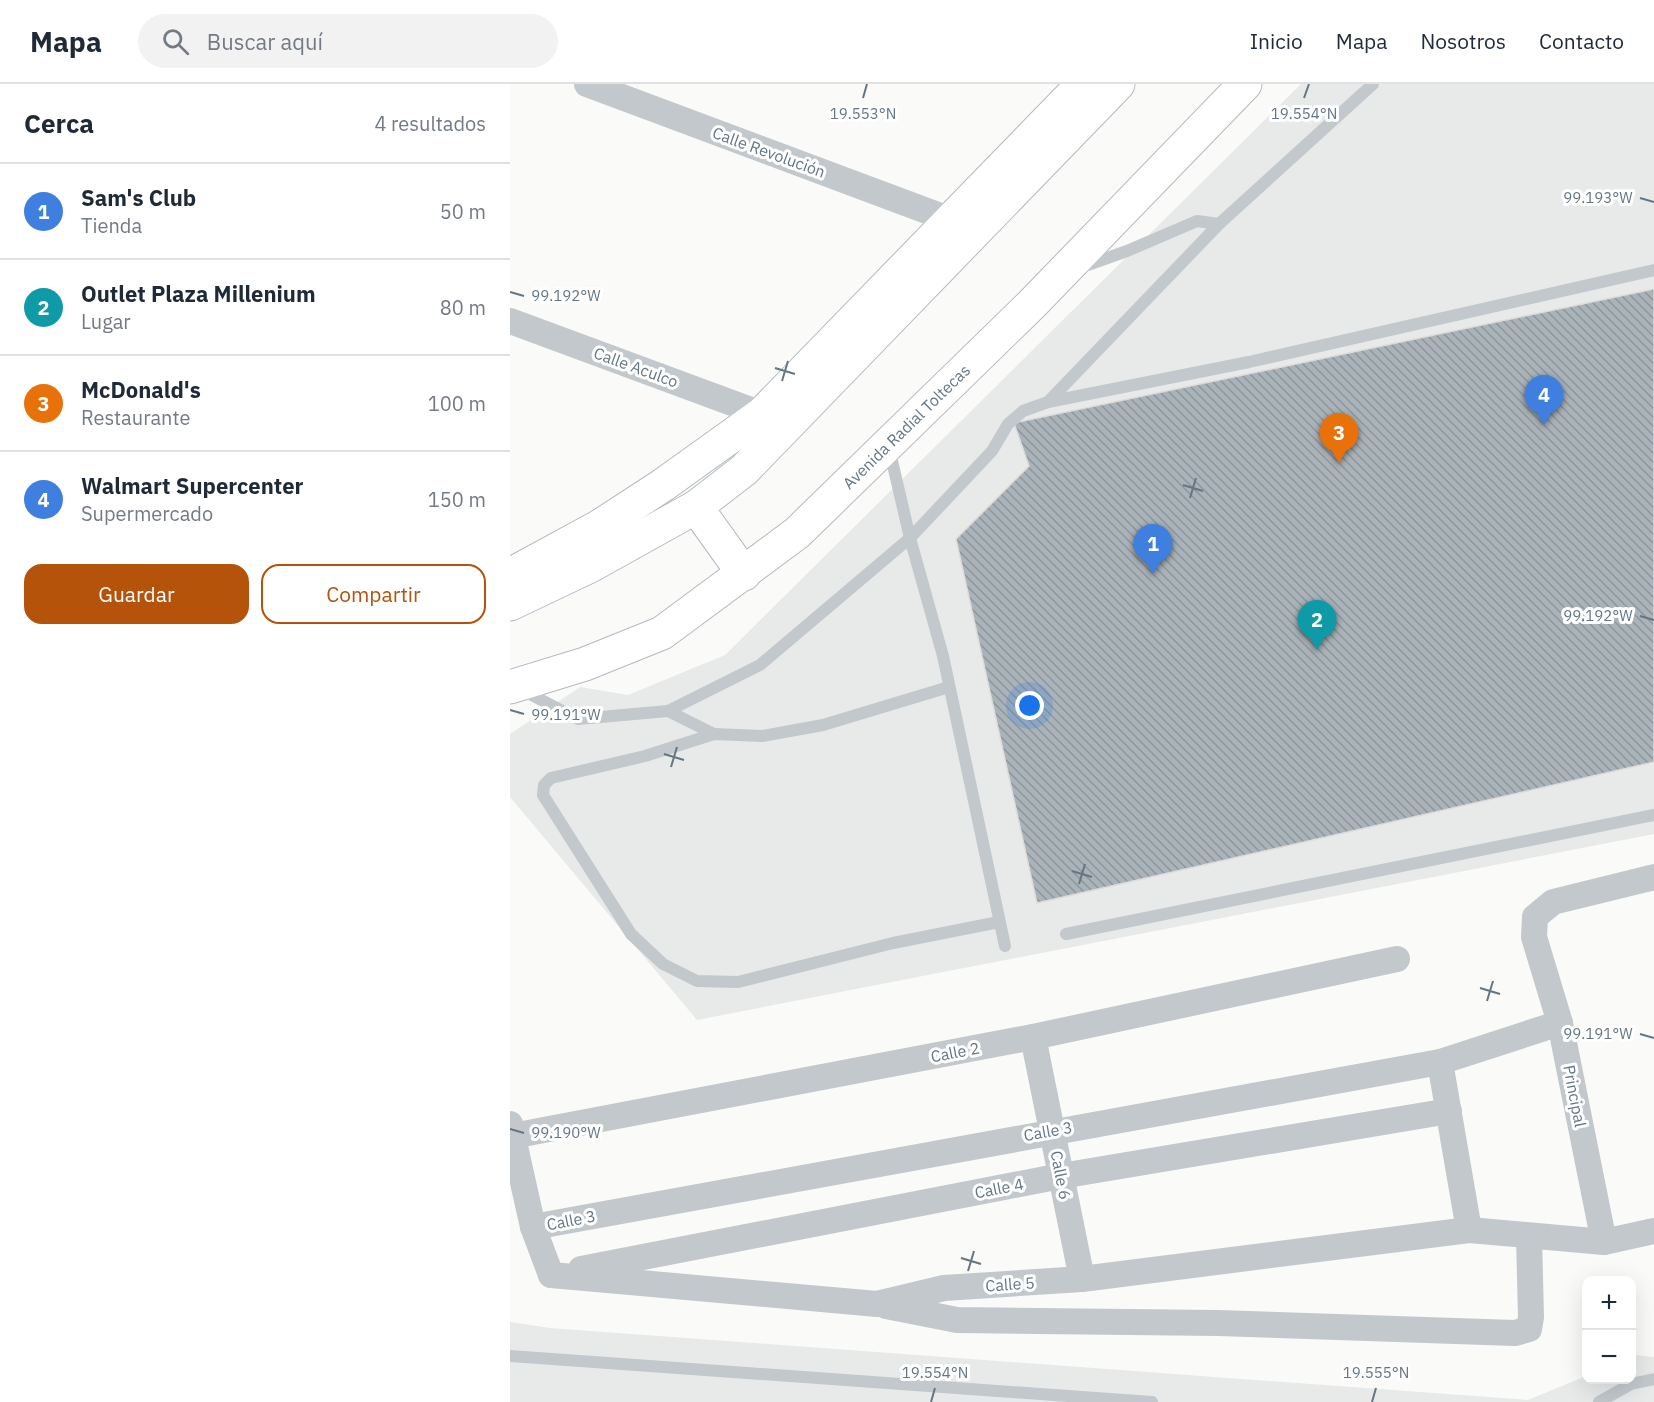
<!DOCTYPE html>
<html lang="es">
<meta charset="utf-8">
<style>
body{margin:0;font-family:"IBM Plex Sans",sans-serif;background:#f2f2f3;color:#1f2937}
.controls{position:absolute;right:18px;bottom:18px;display:grid;overflow:hidden;border-radius:12px;box-shadow:0 6px 24px #0002}
.controls button{width:54px;height:54px;display:grid;place-items:center;padding:0;border:0;border-bottom:2px solid #e0e1e3;background:#fff;color:#1f2937;font:30px sans-serif}
.you{position:absolute;left:520px;top:622px;width:21px;height:21px;margin:-15px;border:4px solid #fff;border-radius:50%;background:#1a73e8;box-shadow:0 0 0 9px #1a73e833}
.badge{display:grid;place-items:center;width:39px;height:39px;border-radius:50%;background:#b45309;color:#fff;font-size:20px;font-weight:700}
.pin{position:absolute;translate:-50% -50px;filter:drop-shadow(0 2px 3px #0008)}
.pin::after{content:'';position:absolute;top:32px;width:21px;height:18px;background:inherit;clip-path:polygon(0 0,100% 0,50% 100%)}
.list{margin:0;padding:0;list-style:none}
h2{display:flex;justify-content:space-between;align-items:center;height:78px;margin:0;padding:0 24px;font-size:26px}
h2 small{font-size:20px;font-weight:400;color:#747a83}
.list li{display:grid;grid-template-columns:39px 1fr auto;gap:18px;align-items:center;box-sizing:border-box;height:96px;padding:0 24px;border-top:2px solid #e0e1e3}
.list b{display:block;font-size:22px;white-space:nowrap}
.list p{margin:0;font-size:20px;white-space:nowrap;color:#747a83}
.list em{font-size:20px;font-style:normal;color:#747a83}
.actions{display:flex;gap:12px;padding:18px 24px}
.actions a{flex:1;padding:14px 0;border:2px solid #b45309;border-radius:18px;text-align:center;font-size:21px;color:#b45309}
.actions .main{background:#b45309;color:#fff}
.icon{flex:none;width:33px;height:33px;fill:none;stroke:currentColor;stroke-width:2;stroke-linecap:round;stroke-linejoin:round}
.map{position:relative;flex:none;width:1144px;height:1318px;overflow:hidden}
header{display:flex;align-items:center;gap:36px;box-sizing:border-box;height:84px;padding:0 30px;background:#fff;border-bottom:2px solid #e0e1e3}
header strong{font-size:28px}
nav{display:flex;gap:33px;margin-inline-start:auto;font-size:21px}
.search{width:420px;height:54px;background:#f2f2f3;display:flex;align-items:center;gap:15px;box-sizing:border-box;padding:0 21px;border-radius:33px;color:#747a83;font-size:22px}
main{display:flex}
aside{flex:1;background:#fff}
.map>svg:first-child{display:block}
</style>
<header>
<strong>Mapa</strong>
<div class="search"><svg class="icon" aria-label="search" viewBox="0 0 24 24"><circle cx="10" cy="10" r="6"/><path d="M15 15l6 6"/></svg>Buscar aquí</div>
<nav><a>Inicio</a><a>Mapa</a><a>Nosotros</a><a>Contacto</a></nav>
</header>
<main>
<aside>
<h2>Cerca<small>4 resultados</small></h2>
<ul class="list">
<li><span class="badge" style="background:#3f7fe0">1</span><div><b>Sam's Club</b><p>Tienda</p></div><em>50 m</em></li>
<li><span class="badge" style="background:#0f9aa8">2</span><div><b>Outlet Plaza Millenium</b><p>Lugar</p></div><em>80 m</em></li>
<li><span class="badge" style="background:#e8710a">3</span><div><b>McDonald's</b><p>Restaurante</p></div><em>100 m</em></li>
<li><span class="badge" style="background:#3f7fe0">4</span><div><b>Walmart Supercenter</b><p>Supermercado</p></div><em>150 m</em></li>
</ul>
<div class="actions"><a class="main">Guardar</a><a>Compartir</a></div>
</aside>
<div class="map">
<svg width="1144" height="1318" viewBox="0 0 1144 1318">
<defs>
<pattern id="building-back-hatch" width="6" height="6" patternUnits="userSpaceOnUse" patternTransform="scale(1.5)"><rect width="6" height="6" fill="#aab3b9"/><path d="M-1 5l2 2M0 0l6 6M5-1l2 2" fill="none" stroke="#8e969c"/></pattern>
</defs>
<rect width="100%" height="100%" fill="#fafaf8"/>
<g fill="#e8e9e9">
<path d="M791,0H1144V750L187,936L0,713V650L70,603L118,611L215,571Z"/>
<path d="M0,1238L40,1244L1018,1316L1076,1292V1296H1122V1273L1126,1271L1144,1273V1318H0Z"/>
</g>
<path fill="url(#building-back-hatch)" stroke="#dcdcda" stroke-width="1.5" d="M1144,205V678L527,819L446,455L519,382L504,339Z"/>
<g fill="none" stroke-linecap="round" stroke-linejoin="round">
<g stroke="#b3babf" stroke-width="35">
<g id="secondary">
<path d="M186,423L234,490"/>
<path d="M0,491L90,442L153,401L252,330L573,0"/>
<path d="M0,520L80,482L186,423L234,386L608,0"/>
<path id="s1" d="M0,603L75,580L152,549L287,449L522,220L735,0"/>
</g>
</g>
<g stroke="#c3c8cc" stroke-width="12">
<path d="M572,183L617,167L687,137L709,140"/>
<path d="M538,318L709,140L863,0"/>
<path d="M379,364L400,454L433,572L495,862"/>
<path d="M439,603L313,641L252,652L204,650L135,672L41,694L34,701L33,711L121,850L153,880L187,897L228,898L383,859L489,838"/>
<path d="M12,606L68,635L158,627L250,581L400,454L482,367L498,340L513,327L538,318L739,278L1144,186"/>
<path d="M158,627L204,650"/>
<path d="M556,850L1144,731"/>
<path d="M0,1272L642,1318"/>
<path d="M1089,1318L1121,1300L1144,1295"/>
</g>
<g stroke="#c3c8cc" stroke-width="26">
<path d="M77,0L441,136"/>
<path d="M0,237L252,330"/>
<path d="M523,953L572,1195"/>
<path d="M930,978L959,1146"/>
<path d="M0,1040L23,1143L41,1191"/>
<path d="M2,1052L523,953L887,875"/>
<path d="M23,1143L930,978L1050,939"/>
<path d="M1094,1158L1050,939L1024,853L1025,833L1043,818L1144,793"/>
<path d="M71,1185L551,1092L939,1027"/>
<path d="M41,1191L367,1220L434,1204L572,1195L959,1146L1094,1158L1144,1147"/>
<path d="M376,1222L447,1236L708,1239L1005,1249L1019,1245L1021,1233L1019,1153"/>
</g>
<use href="#secondary" stroke="#fff" stroke-width="33"/>
</g>
<path fill="none" stroke="#657683" stroke-width="2" d="M353,14L357,0M794,14L799,0M1130,114L1144,118M0,208L14,212M265,284L285,290M272,297L278,277M673,401L693,407M680,414L686,394M1130,532L1144,536M0,626L14,630M154,670L174,676M161,683L167,663M562,787L582,793M569,800L575,780M970,904L990,910M977,917L983,897M1130,950L1144,954M0,1045L14,1049M451,1174L471,1180M458,1187L464,1167M421,1318L425,1304M862,1318L866,1304"/>
<g text-anchor="middle" dominant-baseline="central" stroke-width="6" stroke-linejoin="round" paint-order="stroke">
<g font-size="16" fill="#657683" stroke="#fff">
<text transform="translate(259 68) rotate(20)">Calle Revolución</text>
<text transform="translate(126 283) rotate(20)">Calle Aculco</text>
<text stroke="none"><textPath href="#s1" startOffset="482">Avenida Radial Toltecas</textPath></text>
<text transform="translate(445 968) rotate(-11)">Calle 2</text>
<text transform="translate(1065 1012) rotate(79)">Principal</text>
<text transform="translate(538 1047) rotate(-10)">Calle 3</text>
<text transform="translate(551 1091) rotate(79)">Calle 6</text>
<text transform="translate(489 1104) rotate(-11)">Calle 4</text>
<text transform="translate(61 1136) rotate(-11)">Calle 3</text>
<text transform="translate(500 1200) rotate(-4)">Calle 5</text>
</g>
</g>
<g font-size="15" text-anchor="middle" fill="#657683" stroke="#fff" stroke-width="6" stroke-linejoin="round" paint-order="stroke">
<text x="353" y="35">19.553°N</text>
<text x="794" y="35">19.554°N</text>
<text x="1088" y="119">99.193°W</text>
<text x="56" y="217">99.192°W</text>
<text x="1088" y="537">99.192°W</text>
<text x="56" y="636">99.191°W</text>
<text x="1088" y="955">99.191°W</text>
<text x="56" y="1054">99.190°W</text>
<text x="425" y="1294">19.554°N</text>
<text x="866" y="1294">19.555°N</text>
</g>
</svg>
<div class="controls">
<button>+</button>
<button>−</button>
</div>
<div class="you"></div>
<div class="pin badge" style="left:643px;top:490px;background:#3f7fe0">1</div>
<div class="pin badge" style="left:807px;top:566px;background:#0f9aa8">2</div>
<div class="pin badge" style="left:829px;top:379px;background:#e8710a">3</div>
<div class="pin badge" style="left:1034px;top:341px;background:#3f7fe0">4</div>
</div>
</main>
